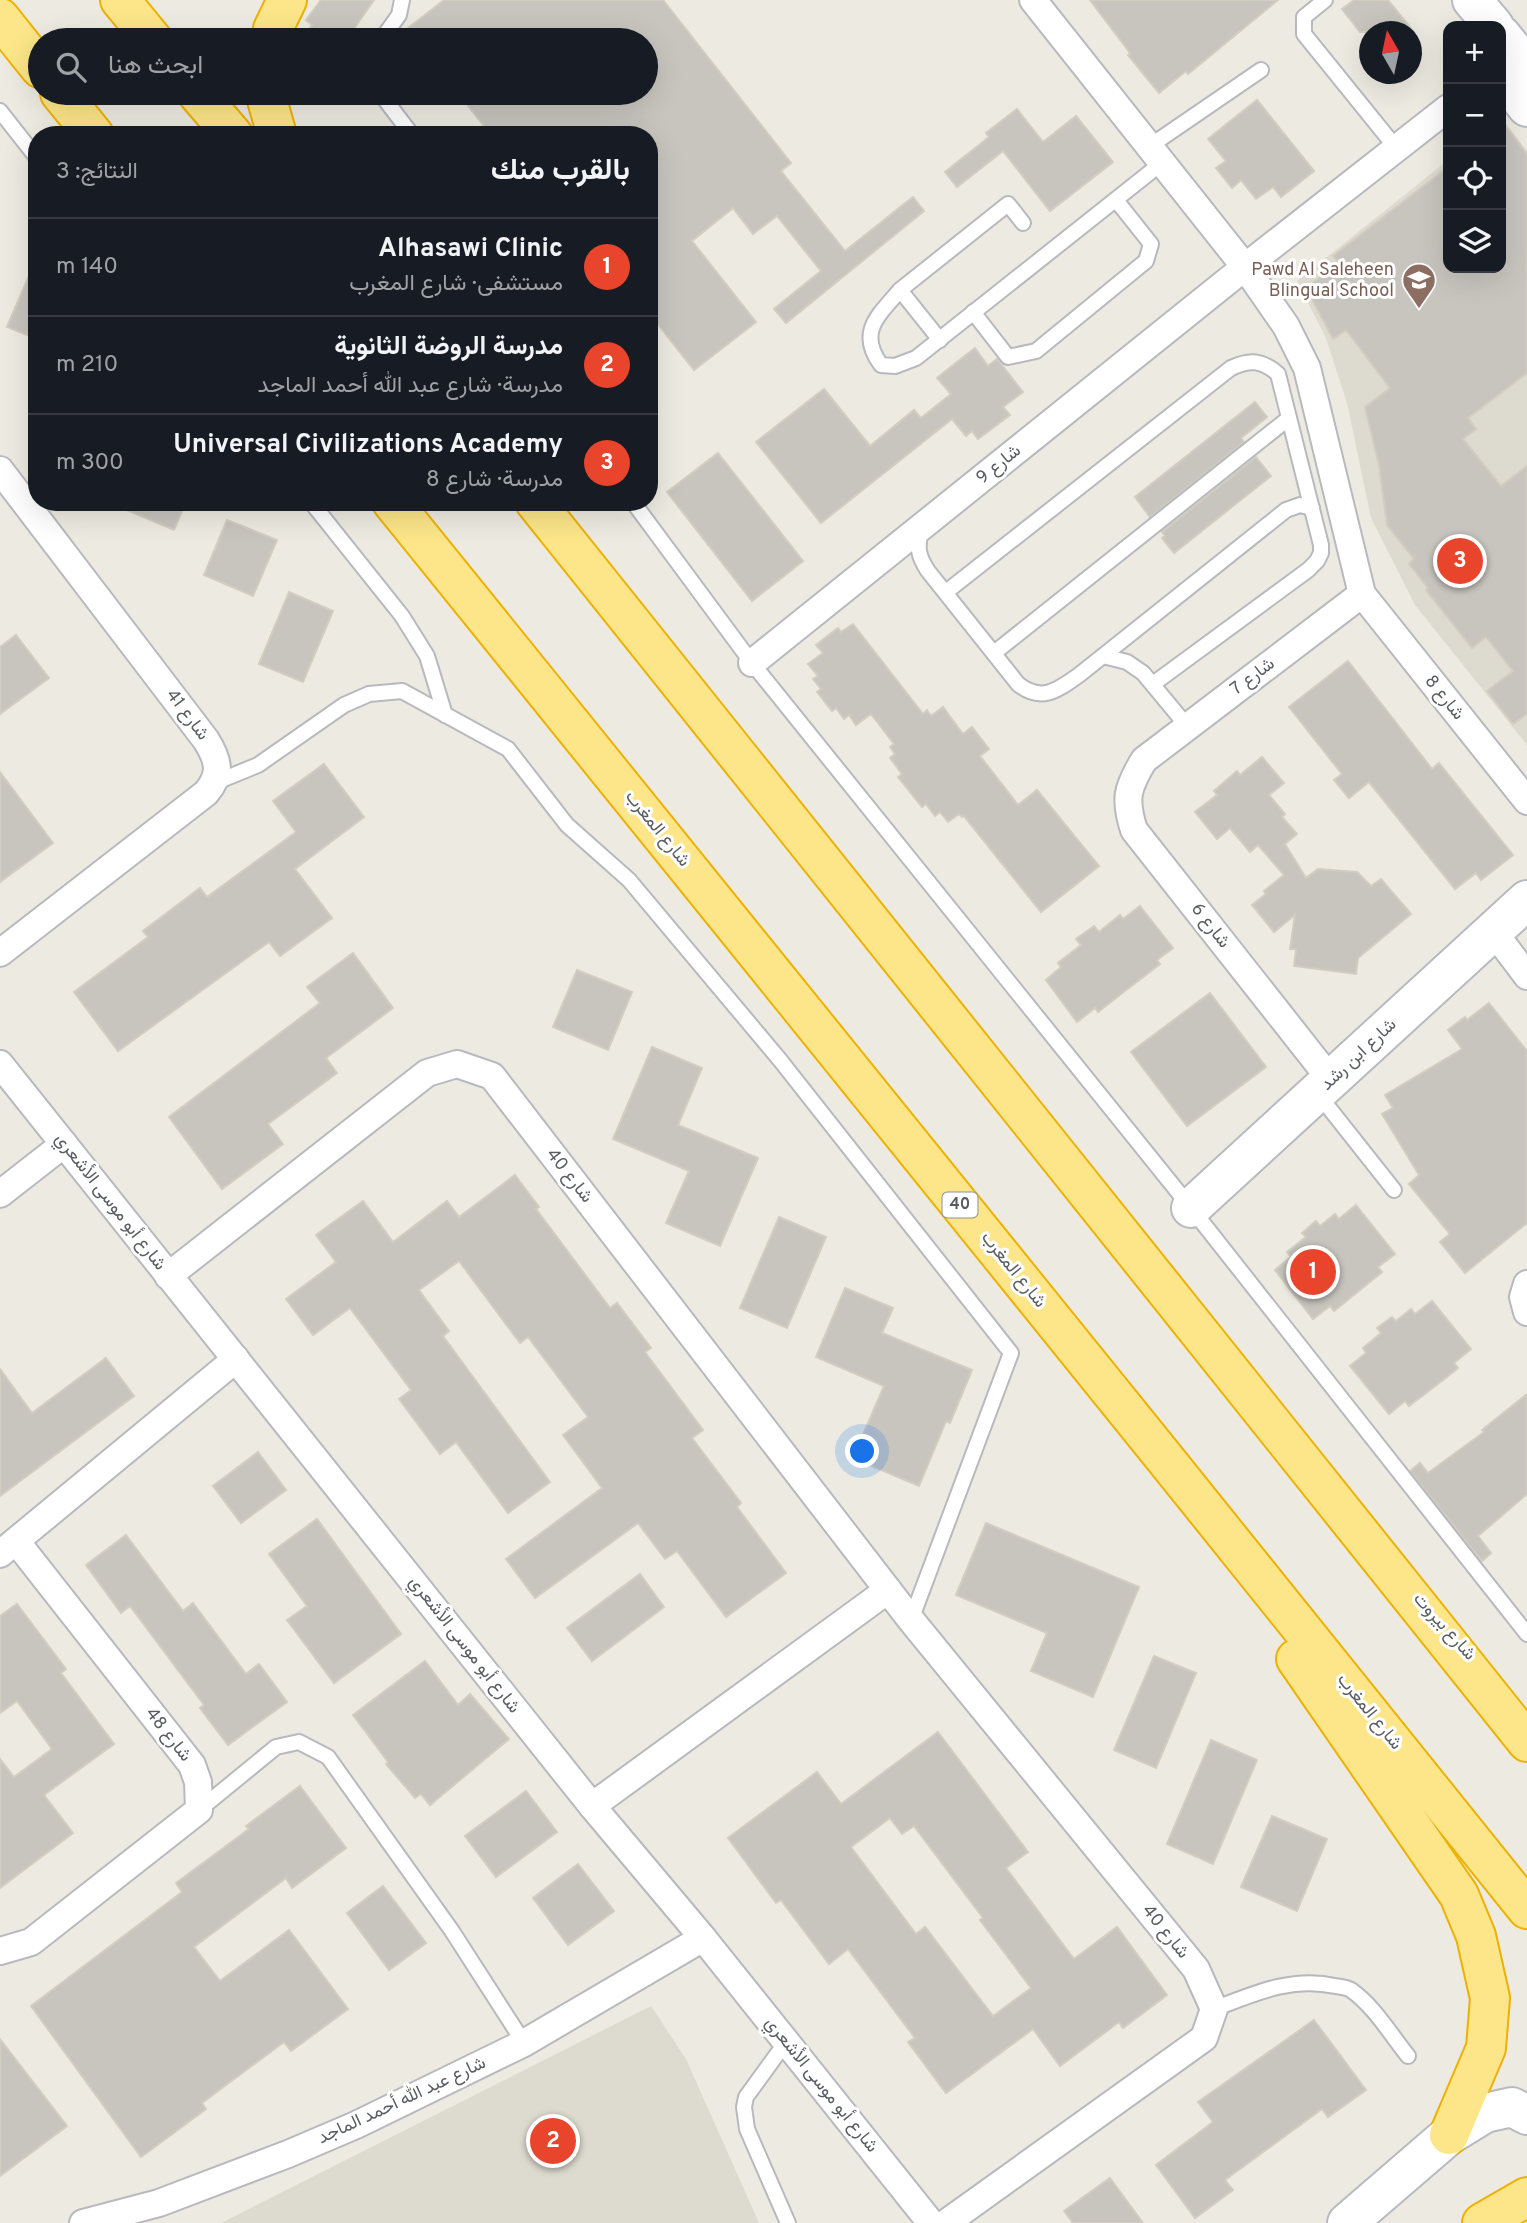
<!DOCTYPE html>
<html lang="ar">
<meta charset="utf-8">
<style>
body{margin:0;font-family:Overpass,Vazirmatn,sans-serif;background:#20242c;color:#f1f3f6;direction:rtl}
.controls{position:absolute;right:21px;top:21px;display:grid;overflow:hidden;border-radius:14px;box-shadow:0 7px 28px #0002}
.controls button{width:63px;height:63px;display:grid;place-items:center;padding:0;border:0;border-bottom:2px solid #363941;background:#171b24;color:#f1f3f6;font:35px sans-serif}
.compass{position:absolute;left:1359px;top:21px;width:63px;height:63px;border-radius:50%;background:#171b24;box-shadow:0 7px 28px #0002;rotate:351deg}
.you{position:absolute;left:863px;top:1452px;width:24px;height:24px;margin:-18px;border:5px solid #fff;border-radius:50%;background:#1a73e8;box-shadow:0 0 0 10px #1a73e833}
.badge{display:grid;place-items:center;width:46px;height:46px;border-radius:50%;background:#e8452c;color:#fff;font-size:23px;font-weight:700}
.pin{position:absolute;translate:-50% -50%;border:4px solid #fff;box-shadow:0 2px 7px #0006}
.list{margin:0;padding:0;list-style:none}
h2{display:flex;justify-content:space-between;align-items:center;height:91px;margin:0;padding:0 28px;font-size:30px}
h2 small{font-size:23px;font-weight:400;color:#9ea1a6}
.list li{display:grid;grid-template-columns:46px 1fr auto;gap:21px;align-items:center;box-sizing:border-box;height:98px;padding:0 28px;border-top:2px solid #363941}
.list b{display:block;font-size:26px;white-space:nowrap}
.list p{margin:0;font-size:23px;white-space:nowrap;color:#9ea1a6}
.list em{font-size:23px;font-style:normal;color:#9ea1a6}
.icon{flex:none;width:38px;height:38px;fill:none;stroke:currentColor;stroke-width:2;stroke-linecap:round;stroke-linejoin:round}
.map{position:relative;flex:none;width:1527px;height:2223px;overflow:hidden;direction:ltr}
.search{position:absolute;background:#171b24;box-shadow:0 7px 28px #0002;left:28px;top:28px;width:630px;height:77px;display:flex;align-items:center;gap:18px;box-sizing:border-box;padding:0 24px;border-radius:38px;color:#9ea1a6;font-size:26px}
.panel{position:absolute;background:#171b24;box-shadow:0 7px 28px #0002;left:28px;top:126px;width:630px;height:385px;border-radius:28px;direction:rtl}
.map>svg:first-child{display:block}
</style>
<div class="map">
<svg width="1527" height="2223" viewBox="0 0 1527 2223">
<rect width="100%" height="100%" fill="#edebe1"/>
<g fill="#dddacf">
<path d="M1501,117L1527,151V745L1415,605L1371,518L1347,403L1326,338L1297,281L1448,160V268H1501Z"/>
<path d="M651,2006L686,2059L759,2223H221Z"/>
</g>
<g fill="#c8c5bf" stroke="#d1cdc0" stroke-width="2" fill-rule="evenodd">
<path d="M321,0H374L346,40H301L312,25L306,20Z"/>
<path d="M444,0H663L791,163L781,171L845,251L913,197L924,211L786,323L774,309L821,271L777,216L753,234L733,208L692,241L756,322L694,370L649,313V135H491L458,93H646V40H416L407,29Z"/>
<path d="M1090,0H1278L1188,74L1186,71L1159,93L1128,55L1130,53Z"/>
<path d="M1354,0H1388L1414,32H1360L1342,9Z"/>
<path d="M1257,100L1314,171L1281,197L1273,187L1256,199L1241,180L1232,188L1216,168L1226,161L1208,139Z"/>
<path d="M1017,109L1043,142L1076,116L1113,162L1050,211L1003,151L957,187L945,172L989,137L986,133Z"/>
<path d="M1501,120L1527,154V373L1468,418L1476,429L1463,439L1501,486L1527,466V714L1513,724L1487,691L1513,671L1486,637L1472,648L1426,590L1428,588L1409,564L1414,559L1387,525L1379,465L1365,407L1390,388L1346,330L1333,339L1306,288L1339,263L1333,256L1448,167V268H1501Z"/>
<path d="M37,257V339L7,327Z"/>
<path d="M975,348L988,366L997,359L1023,392L1003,407L1010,415L978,439L972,431L966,436L952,419L821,523L756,442L824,389L870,446L914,410L921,418L951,394L937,378Z"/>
<path d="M1255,402L1267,417L1241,438L1244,442L1150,517L1135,497Z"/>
<path d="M718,453L803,561L752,601L667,492Z"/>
<path d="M1256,457L1271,476L1174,553L1162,538L1165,536L1162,532Z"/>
<path d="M108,502H186L174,530Z"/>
<path d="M227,520L277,540L253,596L204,575Z"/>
<path d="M289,592L333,611L303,682L259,664Z"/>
<path d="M853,624L923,714L927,710L931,716L943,707L963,734L972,727L989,749L980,756L1018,805L1037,790L1099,866L1041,912L964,816L962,817L959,814L948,822L940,812L935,816L926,804L922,807L898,777L902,774L890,758L895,754L890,747L894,744L871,714L856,725L849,715L844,719L836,708L832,711L817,692L821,689L813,679L818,676L808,664L823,653L816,645L838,628L841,632Z"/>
<path d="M16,635L49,678L0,714V647Z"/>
<path d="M1348,661L1432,769L1439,763L1513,855L1481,880L1476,873L1455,889L1369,782L1349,798L1334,780L1342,774L1289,707Z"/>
<path d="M1262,757L1284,783L1269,795L1285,814L1282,817L1297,834L1285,844L1306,878L1318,869L1357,872L1371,886L1381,879L1411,914L1358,958L1356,974L1294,966L1296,949H1290L1295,915L1274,932L1252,905L1266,894L1264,891L1284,875L1258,845L1250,852L1230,828L1217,839L1195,812L1217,795L1214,791L1237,771L1240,775Z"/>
<path d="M324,764L364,817L295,869L332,918L280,956L269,942L118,1051L74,992L148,937L143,931L200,888L207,897L296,832L273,801Z"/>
<path d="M0,772L53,843L0,882Z"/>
<path d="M1140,906L1173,948L1157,960L1160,964L1125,991L1098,1012L1095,1008L1077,1022L1046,980L1061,967L1058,963L1081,945L1076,939L1094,926L1099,932L1120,915L1123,919Z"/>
<path d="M353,953L393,1008L326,1058L337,1073L268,1124L283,1144L222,1189L169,1117L320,1003L307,987Z"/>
<path d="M577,970L632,992L608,1050L553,1027Z"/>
<path d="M1210,993L1266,1067L1187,1126L1131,1052Z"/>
<path d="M1489,1003L1527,1051V1223L1465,1273L1440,1242L1450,1234L1409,1184L1419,1175L1382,1114L1393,1108L1385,1095L1462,1049L1448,1030L1465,1017L1467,1020Z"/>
<path d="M652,1047L702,1068L678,1125L758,1158L720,1246L666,1223L689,1171L613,1139Z"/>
<path d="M515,1175L539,1207L536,1209L610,1308L617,1303L651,1348L645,1352L703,1430L692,1438L741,1503L737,1507L786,1573L726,1617L677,1551L665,1559L638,1523L535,1598L506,1559L602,1488L563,1435L588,1417L528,1337L520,1343L459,1261L419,1290L449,1331L443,1336L550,1482L508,1513L456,1442L440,1454L399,1399L411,1390L350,1308L313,1335L286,1299L336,1262L316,1235L363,1201L393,1242L447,1201L459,1217Z"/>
<path d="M1356,1205L1395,1254L1378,1267L1382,1272L1334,1311L1330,1306L1313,1319L1275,1270L1291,1257L1287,1252L1306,1237L1302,1233L1316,1221L1320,1226L1335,1214L1339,1219Z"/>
<path d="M779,1217L826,1237L787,1328L740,1308Z"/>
<path d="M845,1288L893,1308L882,1333L972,1370L950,1423L946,1421L919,1486L853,1458L884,1386L816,1357Z"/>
<path d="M1432,1301L1471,1349L1454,1363L1458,1368L1443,1380L1409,1406L1405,1401L1389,1414L1350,1366L1366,1353L1363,1348L1381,1333L1377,1328L1392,1317L1396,1321L1411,1309L1415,1314Z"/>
<path d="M106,1358L134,1396L0,1496V1369L32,1413Z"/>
<path d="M1527,1394V1494L1478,1536L1491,1553L1482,1561L1410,1471L1420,1463L1428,1473L1484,1432L1482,1430Z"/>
<path d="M258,1452L286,1490L241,1523L213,1486Z"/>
<path d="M317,1519L401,1634L334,1683L287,1620L307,1606L269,1554Z"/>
<path d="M986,1523L1139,1587L1093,1697L1031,1671L1047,1633L956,1595Z"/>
<path d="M126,1535L183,1611L193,1603L246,1674L259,1664L287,1702L228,1745L200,1708L204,1705L130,1606L121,1613L86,1565Z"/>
<path d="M640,1574L664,1607L592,1661L567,1628Z"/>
<path d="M17,1604L66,1669L61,1673L114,1744L44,1795L73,1833L0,1888V1759L14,1777L52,1749L17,1701L0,1713V1616Z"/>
<path d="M1154,1656L1196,1673L1156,1768L1114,1750Z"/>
<path d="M425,1661L458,1705L470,1694L509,1739L430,1805L421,1794L415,1798L386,1764L388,1762L353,1715Z"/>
<path d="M938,1732L1028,1852L1006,1868L1074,1959L1117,1927L1167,1995L1123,2028L1119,2022L1060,2066L1033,2029L946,2093L908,2042L915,2038L848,1949L829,1964L781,1900L776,1903L728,1838L817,1772L841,1804ZM890,1818L902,1834L914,1826L983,1918L980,1920L1031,1988L993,2016L925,1927L916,1934L851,1847Z"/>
<path d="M1211,1740L1257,1760L1213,1864L1167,1844Z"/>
<path d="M300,1786L346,1848L292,1888L286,1878L194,1947L220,1981L289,1930L348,2009L291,2051L284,2042L202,2103L206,2109L141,2157L31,2006L182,1892L176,1883L249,1829L246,1826Z"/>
<path d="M526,1791L557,1832L496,1877L465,1836Z"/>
<path d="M1272,1816L1327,1839L1297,1911L1241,1887Z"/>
<path d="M578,1864L614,1911L568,1945L533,1898Z"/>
<path d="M383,1886L426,1943L389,1970L347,1913Z"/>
<path d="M1314,2020L1366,2090L1328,2117L1322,2109L1225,2180L1233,2190L1195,2218L1156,2165L1213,2122L1198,2102Z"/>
<path d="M0,2039L67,2126L0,2176Z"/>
<path d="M1110,2178L1143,2223H1073L1064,2211Z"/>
</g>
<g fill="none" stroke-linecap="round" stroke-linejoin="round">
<g stroke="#b7b9be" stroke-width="18">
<g id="lane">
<path d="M1325,0L1304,17V34L1397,149"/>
<path d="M381,40L399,15L402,0"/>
<path d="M380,93L412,135"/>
<path d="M0,111L37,158"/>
<path d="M1150,146L1261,70"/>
<path d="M900,290C878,316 857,332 881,365L895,366L916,358L1163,162"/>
<path d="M973,312L1008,357L1036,351L1146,261L1151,244L1116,200"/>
<path d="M940,340L900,290L1008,204L1023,223"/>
<path d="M311,502L402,616L427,656L445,715"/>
<path d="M633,502L752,663L1191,1208L1527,1634"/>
<path d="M922,529C916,546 918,556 928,571L1018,684C1041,703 1058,690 1079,675L1286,510L1300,505L1312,508"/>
<path d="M946,592L1231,368C1250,359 1262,360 1278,374L1321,545V553L1317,561L1308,570L1153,684"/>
<path d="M994,653L1289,418"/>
<path d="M1103,656L1127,662L1143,673L1187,726"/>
<path d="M214,783L258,765L344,705L369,694L402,691L508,749L567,825L629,880L780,1060L1011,1353L911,1620"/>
<path d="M1318,1094L1394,1190"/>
<path d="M199,1810L276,1747L299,1742L328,1757L452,1931L524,2043"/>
<path d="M1214,2009C1253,1994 1292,1976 1335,1986C1340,1987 1346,1987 1351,1990C1374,2006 1391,2035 1408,2056"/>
<path d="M786,2042L746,2097L744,2107L747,2129L788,2223"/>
</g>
</g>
<g stroke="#b7b9be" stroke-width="30">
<g id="street">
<path d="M1033,0L1245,267L1286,326L1307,368L1362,594L1527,801"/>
<path d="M0,470L206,740C219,761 222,774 206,793L0,953"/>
<path d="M752,663L1245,267L1448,108"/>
<path d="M1493,931L1527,976"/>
<path d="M0,1064L592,1806L703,1938L931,2223"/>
<path d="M1331,1080L1134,830C1124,799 1127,788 1144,760L1362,594"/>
<path d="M0,1194L64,1144"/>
<path d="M168,1276L427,1073L457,1064L492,1076L911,1620L1196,1969L1214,2009L1204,2038L946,2223"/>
<path d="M1527,1284L1523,1297L1527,1312"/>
<path d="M0,1554L236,1359"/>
<path d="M592,1806L888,1590"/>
<path d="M0,1951L31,1942L199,1810L198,1782L192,1765L16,1541"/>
<path d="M83,2223L159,2203L288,2154L356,2125L524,2043L703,1938"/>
</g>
</g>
<g stroke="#b7bac0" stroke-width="42">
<g id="secondary">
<path d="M1472,0L1494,26"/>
<path d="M1501,35L1527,67"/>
<path d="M1501,74L1527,107"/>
<path d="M1191,1208L1527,900"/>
<path d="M1347,2223L1449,2135L1485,2113L1512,2107L1527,2115"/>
</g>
</g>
<g stroke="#edb101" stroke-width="42">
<g id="highway">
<path d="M120,0L153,40"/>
<path d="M0,18L40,68"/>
<path d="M271,40L273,29L287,0"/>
<path d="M60,93L94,135"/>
<path d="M197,93L233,135"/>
<path d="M265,93L277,135"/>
<path d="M392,502L1158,1450L1527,1909"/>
<path d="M535,502L1527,1742"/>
<path d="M1296,1659L1459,1895L1476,1936L1490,1998L1486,2048L1449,2135"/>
<path d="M1482,2223L1527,2197"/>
</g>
</g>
<use href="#lane" stroke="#fff" stroke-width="14"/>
<use href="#street" stroke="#fff" stroke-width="26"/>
<use href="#secondary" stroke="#fff" stroke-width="38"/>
<use href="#highway" stroke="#fce689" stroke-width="38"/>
</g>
<defs>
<g id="school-pin" transform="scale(1.75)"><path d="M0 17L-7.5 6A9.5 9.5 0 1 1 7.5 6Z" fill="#8d6e63" stroke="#fff"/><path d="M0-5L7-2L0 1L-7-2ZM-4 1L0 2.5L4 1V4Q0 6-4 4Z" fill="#fff"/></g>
</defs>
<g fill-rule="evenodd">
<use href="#school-pin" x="1419" y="280"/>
</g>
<g text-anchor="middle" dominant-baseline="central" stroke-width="6" stroke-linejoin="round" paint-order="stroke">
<rect fill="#fff" stroke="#8c8e91" stroke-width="2" x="942.5" y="1192.5" width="35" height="25" rx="5"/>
<g font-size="16" font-weight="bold" fill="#5a5d62">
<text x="960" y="1205">40</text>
</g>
<g font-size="18" fill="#785e54" stroke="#fff" text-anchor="end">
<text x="1394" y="270">Pawd Al Saleheen<tspan x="1394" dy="21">Blingual School</tspan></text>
</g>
<g font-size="18" fill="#5a5d62" stroke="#fff">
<text transform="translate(999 465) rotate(-39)">شارع 9</text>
<text transform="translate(1253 677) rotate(-37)">شارع 7</text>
<text transform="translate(1444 698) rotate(51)">شارع 8</text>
<text transform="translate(187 715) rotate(53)">شارع 41</text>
<text transform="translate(657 829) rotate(51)">شارع المغرب</text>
<text transform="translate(1210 926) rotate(52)">شارع 6</text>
<text transform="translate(1359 1055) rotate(-43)">شارع ابن رشد</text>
<text transform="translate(569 1176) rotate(52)">شارع 40</text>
<text transform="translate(110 1202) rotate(52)">شارع أبو موسى الأشعري</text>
<text transform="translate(1013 1270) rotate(51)">شارع المغرب</text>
<text transform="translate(1444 1627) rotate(48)">شارع بيروت</text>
<text transform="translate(464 1645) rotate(52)">شارع أبو موسى الأشعري</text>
<text transform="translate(1369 1712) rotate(51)">شارع المغرب</text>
<text transform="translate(168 1735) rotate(52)">شارع 48</text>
<text transform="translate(1165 1932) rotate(51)">شارع 40</text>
<text transform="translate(821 2085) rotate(51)">شارع أبو موسى الأشعري</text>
<text transform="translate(402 2101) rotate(-25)">شارع عبد الله أحمد الماجد</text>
</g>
</g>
</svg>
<div class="controls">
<button>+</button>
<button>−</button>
<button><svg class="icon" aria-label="locate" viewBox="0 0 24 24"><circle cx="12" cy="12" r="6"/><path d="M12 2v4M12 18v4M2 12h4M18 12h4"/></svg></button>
<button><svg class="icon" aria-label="layers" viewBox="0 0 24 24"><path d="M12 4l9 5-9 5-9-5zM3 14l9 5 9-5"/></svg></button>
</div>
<svg class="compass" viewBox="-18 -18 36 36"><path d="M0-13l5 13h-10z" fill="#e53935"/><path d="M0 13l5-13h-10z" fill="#9ea1a6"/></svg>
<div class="you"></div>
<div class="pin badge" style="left:1313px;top:1272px">1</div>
<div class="pin badge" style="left:553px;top:2141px">2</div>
<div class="pin badge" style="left:1460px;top:561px">3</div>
<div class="search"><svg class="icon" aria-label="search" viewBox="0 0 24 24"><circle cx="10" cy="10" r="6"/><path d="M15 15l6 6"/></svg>ابحث هنا</div>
<section class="panel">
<h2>بالقرب منك<small>النتائج: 3</small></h2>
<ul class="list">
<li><span class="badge">1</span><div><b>Alhasawi Clinic</b><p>مستشفى · شارع المغرب</p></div><em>140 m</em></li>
<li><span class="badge">2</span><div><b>مدرسة الروضة الثانوية</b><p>مدرسة · شارع عبد الله أحمد الماجد</p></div><em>210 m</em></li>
<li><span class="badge">3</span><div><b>Universal Civilizations Academy</b><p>مدرسة · شارع 8</p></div><em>300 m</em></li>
</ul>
</section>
</div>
